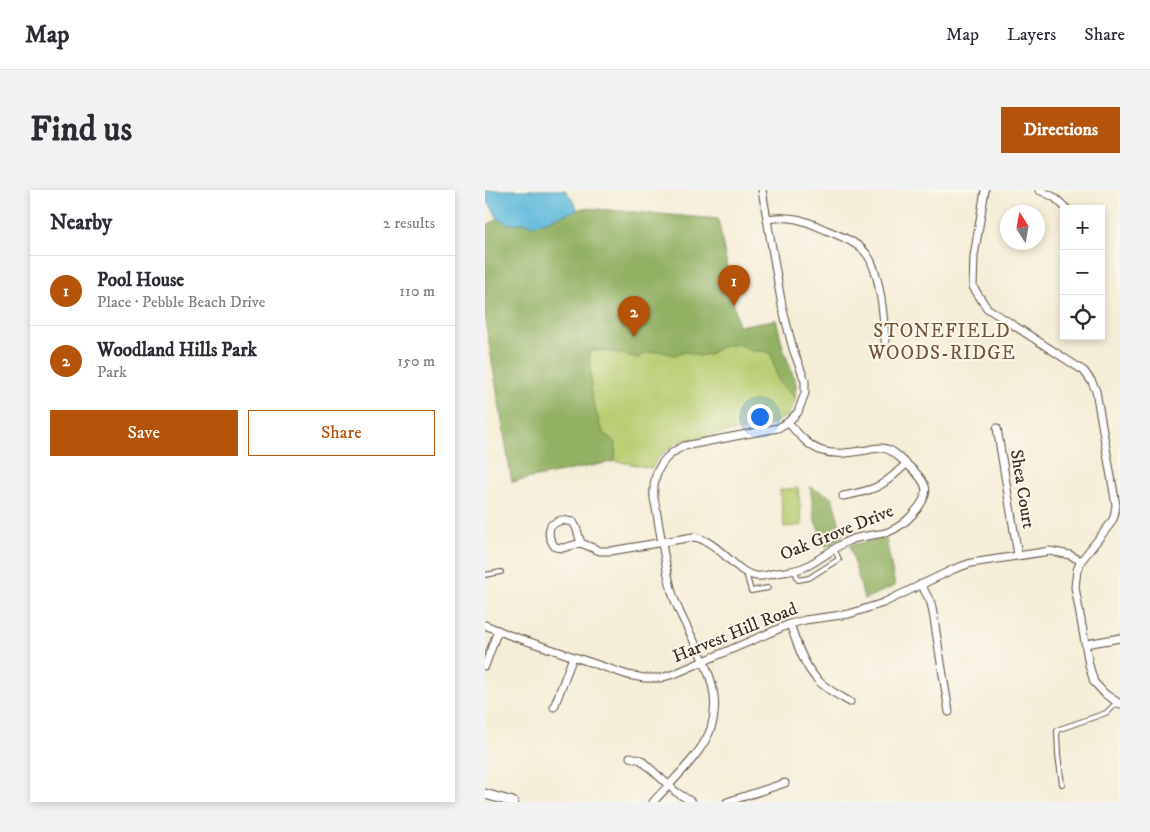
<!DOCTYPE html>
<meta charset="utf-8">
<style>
body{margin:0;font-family:"IM FELL DW Pica",serif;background:#f2f2f3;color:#2b2b33}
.controls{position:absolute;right:15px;top:15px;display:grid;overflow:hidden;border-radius:0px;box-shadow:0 2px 8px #0003}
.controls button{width:45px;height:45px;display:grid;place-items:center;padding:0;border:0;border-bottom:1px solid #e1e1e2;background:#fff;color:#2b2b33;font:25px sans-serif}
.compass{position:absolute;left:515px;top:15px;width:45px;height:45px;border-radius:50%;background:#fff;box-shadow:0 2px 8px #0003;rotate:349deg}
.you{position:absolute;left:274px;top:226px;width:18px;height:18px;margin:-12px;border:4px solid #fff;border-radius:50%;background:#1a73e8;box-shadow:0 0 0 8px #1a73e833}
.badge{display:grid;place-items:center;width:32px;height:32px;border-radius:50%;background:#b45309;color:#fff;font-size:16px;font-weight:700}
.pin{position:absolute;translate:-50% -41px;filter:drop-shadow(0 1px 2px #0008)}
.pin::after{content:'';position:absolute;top:26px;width:18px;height:15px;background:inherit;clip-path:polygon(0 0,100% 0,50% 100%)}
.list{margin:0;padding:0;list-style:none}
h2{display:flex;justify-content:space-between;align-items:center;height:65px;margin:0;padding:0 20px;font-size:21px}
h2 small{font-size:16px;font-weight:400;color:#7c7c81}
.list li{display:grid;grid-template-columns:32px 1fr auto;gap:15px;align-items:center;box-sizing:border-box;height:70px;padding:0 20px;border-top:1px solid #e1e1e2}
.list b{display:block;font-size:19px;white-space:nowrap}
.list p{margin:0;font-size:16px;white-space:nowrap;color:#7c7c81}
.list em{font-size:16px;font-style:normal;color:#7c7c81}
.actions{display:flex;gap:10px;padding:15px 20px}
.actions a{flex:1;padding:11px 0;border:1px solid #b45309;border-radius:0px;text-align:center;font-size:18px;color:#b45309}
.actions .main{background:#b45309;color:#fff}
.icon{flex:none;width:28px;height:28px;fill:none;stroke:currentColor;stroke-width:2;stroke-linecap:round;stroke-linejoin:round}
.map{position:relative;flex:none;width:635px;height:612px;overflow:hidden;border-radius:0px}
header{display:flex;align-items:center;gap:30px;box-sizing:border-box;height:70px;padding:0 25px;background:#fff;border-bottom:1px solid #e1e1e2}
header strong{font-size:24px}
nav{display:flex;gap:28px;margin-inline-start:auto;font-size:18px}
.intro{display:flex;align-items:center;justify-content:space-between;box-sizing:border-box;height:120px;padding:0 30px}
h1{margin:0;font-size:35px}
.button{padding:12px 22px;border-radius:0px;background:#b45309;color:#fff;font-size:18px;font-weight:700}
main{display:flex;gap:30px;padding:0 30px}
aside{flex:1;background:#fff;border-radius:0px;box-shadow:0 2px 8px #0003}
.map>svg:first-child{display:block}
</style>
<header>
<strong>Map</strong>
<nav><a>Map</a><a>Layers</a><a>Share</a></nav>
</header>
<div class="intro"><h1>Find us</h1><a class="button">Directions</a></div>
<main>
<aside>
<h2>Nearby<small>2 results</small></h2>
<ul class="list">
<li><span class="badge">1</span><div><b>Pool House</b><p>Place · Pebble Beach Drive</p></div><em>110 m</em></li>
<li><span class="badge">2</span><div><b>Woodland Hills Park</b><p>Park</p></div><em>150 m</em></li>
</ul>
<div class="actions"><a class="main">Save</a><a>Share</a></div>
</aside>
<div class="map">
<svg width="635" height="612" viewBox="0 0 635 612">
<rect width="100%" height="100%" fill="#fbf7ec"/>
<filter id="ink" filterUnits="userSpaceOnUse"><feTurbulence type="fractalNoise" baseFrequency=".02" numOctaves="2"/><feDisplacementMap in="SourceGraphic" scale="10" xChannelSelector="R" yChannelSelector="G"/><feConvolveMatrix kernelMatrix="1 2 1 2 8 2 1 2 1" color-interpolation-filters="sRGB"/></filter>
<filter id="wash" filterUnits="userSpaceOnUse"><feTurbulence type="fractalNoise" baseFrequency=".0096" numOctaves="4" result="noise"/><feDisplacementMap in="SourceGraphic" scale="20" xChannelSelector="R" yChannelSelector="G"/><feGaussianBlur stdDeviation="1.12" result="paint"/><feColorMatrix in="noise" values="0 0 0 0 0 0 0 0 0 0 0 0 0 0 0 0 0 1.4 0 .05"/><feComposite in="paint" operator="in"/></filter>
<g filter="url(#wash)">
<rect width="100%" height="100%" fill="#f4edd7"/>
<g fill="#b8ce72" stroke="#7a7c48">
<path d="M98,18L233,29L253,136L291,130L298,158L311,194L310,212L303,225L287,234L195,251L172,268L167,278L130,271L27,292L0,128V36L13,29L24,34L73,27Z"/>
<path d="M313,298L317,335L299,337L295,300Z"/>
</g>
<g fill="#92b164" stroke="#666e41">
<path d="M98,18L233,29L253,136L291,130L298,158L311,194L310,208L293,192L286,164L279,161H267L253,154L239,156L223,164L215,166L201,162L189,165L174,161L161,163L154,168C133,164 126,159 104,161L107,207L115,236L119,243L131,253L130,271L27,292L0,128V36L13,29L24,34L39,33L49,35Z"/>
<path d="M325,297L347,307L358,346L341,357L330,331Z"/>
<path d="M401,348L410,396L379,409L365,355Z"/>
</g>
<path fill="#5eb9db" stroke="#4c727c" d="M0,0H80L89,12L93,20L49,35L39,33L24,34L13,29L6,16L0,10Z"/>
</g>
<g filter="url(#ink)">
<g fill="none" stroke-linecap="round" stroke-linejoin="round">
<g stroke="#57473a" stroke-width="6">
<g id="service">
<path d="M310,380L313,390L324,388L354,369L349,359"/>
<path d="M261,383L266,401L283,398"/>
<path d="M0,385L16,382"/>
<path d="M577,594L573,565L572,540L621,523L632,512"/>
</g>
</g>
<g stroke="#57473a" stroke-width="9">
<g id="minor">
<path d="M500,0L489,66L488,97L502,118L599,181L607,192L611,201L631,315L629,327L626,333L596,371L592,380L590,397L604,475L609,492L620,504L635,514"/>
<path d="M554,0L569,7L582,19"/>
<path d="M282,29C307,25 319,30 341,40C353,45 368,50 378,60C395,75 399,128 400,151"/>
<path d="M512,238L533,365"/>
<path d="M358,306C391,300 397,297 421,274"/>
<path d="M96,353L91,337L88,332L76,330L66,335C62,344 65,350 70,357L78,358L96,353L115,361H126L208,347C234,350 251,385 272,386C278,387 285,384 291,383C301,382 311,381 320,377C335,370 348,358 363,351C375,345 390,346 403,342C413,338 421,332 428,324C446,304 445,295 425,277C419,272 414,266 408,262C399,256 391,258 382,260C341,267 330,265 303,232"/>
<path d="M436,394L446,413L448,423L464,522"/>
<path d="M305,434C311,451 318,473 330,487C339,498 353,505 365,512"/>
<path d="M0,435L24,445L143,485L159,488H175L189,484L305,434L320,430L364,424L398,413L469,379L486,373L565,361L585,365L596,371"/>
<path d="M601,454L635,448"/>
<path d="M0,476L13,440"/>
<path d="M69,517L88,467"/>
<path d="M145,567L156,570L191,602L207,612"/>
<path d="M168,612C186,592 218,563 226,538C242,488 200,447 187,402C179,371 175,339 169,308C167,284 177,266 199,256L293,238L303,232L313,222L320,203V191L308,159L297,116L277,0"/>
<path d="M242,612L300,593"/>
</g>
</g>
<g stroke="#57473a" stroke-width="11">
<path id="tertiary" d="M0,604L28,612"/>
</g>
<use href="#service" stroke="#fff" stroke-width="4"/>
<use href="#minor" stroke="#fff" stroke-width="7"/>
<use href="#tertiary" stroke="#fff" stroke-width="9"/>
</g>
</g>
<g text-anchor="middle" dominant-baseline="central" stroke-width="4" stroke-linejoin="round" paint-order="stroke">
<g font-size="18" fill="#3b2a1e" stroke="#fbf7ec">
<text transform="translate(537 299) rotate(81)">Shea Court</text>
<text transform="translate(352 343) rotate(-22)">Oak Grove Drive</text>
<text transform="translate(250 443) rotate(-22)">Harvest Hill Road</text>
</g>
<g font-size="19" letter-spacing="1" fill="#725537" stroke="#fbf7ec">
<text x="457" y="141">STONEFIELD<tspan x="457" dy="22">WOODS-RIDGE</tspan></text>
</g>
</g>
</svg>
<div class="controls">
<button>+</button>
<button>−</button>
<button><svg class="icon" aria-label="locate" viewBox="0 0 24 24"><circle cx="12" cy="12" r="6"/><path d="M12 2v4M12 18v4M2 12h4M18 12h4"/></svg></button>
</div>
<svg class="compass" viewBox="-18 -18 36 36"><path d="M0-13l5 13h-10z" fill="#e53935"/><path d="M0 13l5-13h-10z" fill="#7c7c81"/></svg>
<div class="you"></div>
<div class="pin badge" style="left:249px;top:116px">1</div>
<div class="pin badge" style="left:149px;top:147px">2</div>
</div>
</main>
